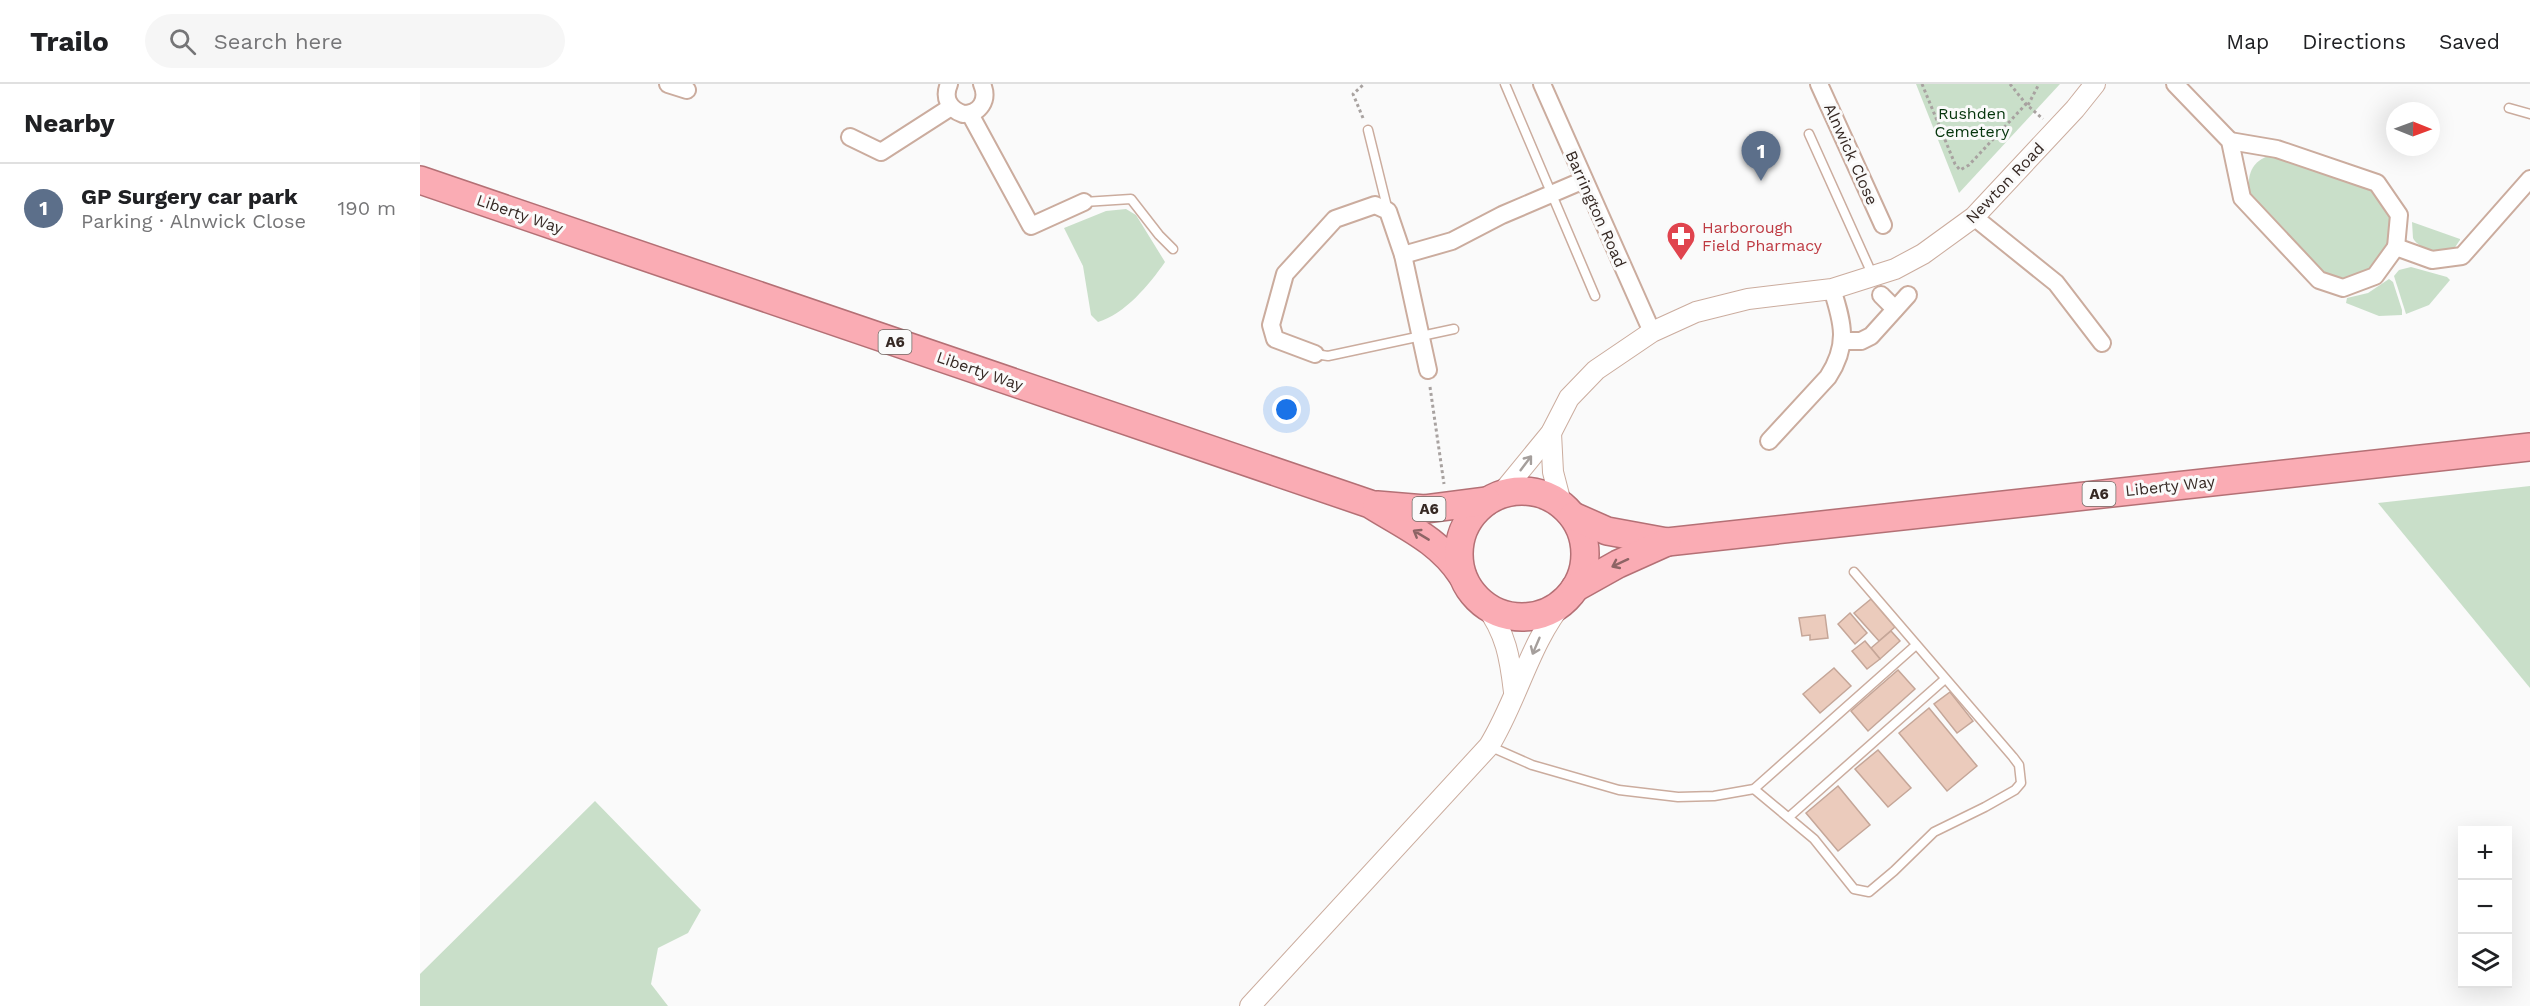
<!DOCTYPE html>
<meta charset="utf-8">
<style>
body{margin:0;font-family:"Work Sans",sans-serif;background:#f6f6f6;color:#202124}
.controls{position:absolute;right:18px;bottom:18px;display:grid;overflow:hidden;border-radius:0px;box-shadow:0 6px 24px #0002}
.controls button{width:54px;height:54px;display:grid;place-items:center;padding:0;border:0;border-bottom:2px solid #e0e0e0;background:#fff;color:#202124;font:30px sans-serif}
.compass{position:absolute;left:1966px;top:18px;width:54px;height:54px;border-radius:50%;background:#fff;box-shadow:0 6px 24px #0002;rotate:91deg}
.you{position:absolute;left:867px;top:326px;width:21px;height:21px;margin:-15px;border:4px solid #fff;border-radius:50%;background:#1a73e8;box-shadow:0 0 0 9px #1a73e833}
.badge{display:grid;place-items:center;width:39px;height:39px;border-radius:50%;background:#ea580c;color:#fff;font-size:20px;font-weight:700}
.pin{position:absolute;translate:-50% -50px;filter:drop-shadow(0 2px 3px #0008)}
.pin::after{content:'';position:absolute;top:32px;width:21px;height:18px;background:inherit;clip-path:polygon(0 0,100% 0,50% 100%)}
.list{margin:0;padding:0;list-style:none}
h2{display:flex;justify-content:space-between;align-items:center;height:78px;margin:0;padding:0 24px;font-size:26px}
h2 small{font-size:20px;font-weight:400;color:#757577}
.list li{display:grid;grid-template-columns:39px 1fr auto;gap:18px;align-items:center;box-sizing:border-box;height:90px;padding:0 24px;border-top:2px solid #e0e0e0}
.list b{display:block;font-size:22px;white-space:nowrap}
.list p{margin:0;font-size:20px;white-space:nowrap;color:#757577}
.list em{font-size:20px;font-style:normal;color:#757577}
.icon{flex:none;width:33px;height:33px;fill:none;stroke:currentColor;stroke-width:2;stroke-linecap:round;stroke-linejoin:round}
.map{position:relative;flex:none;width:2110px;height:922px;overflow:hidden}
header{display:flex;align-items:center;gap:36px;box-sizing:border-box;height:84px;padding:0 30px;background:#fff;border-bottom:2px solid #e0e0e0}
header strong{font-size:28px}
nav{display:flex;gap:33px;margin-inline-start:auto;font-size:21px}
.search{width:420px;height:54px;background:#f6f6f6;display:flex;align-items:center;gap:15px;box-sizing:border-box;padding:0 21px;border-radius:33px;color:#757577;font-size:22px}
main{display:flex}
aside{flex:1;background:#fff}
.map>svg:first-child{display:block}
</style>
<header>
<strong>Trailo</strong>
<div class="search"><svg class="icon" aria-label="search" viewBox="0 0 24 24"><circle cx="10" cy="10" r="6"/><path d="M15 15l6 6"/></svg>Search here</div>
<nav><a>Map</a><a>Directions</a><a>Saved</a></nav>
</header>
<main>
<aside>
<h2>Nearby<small></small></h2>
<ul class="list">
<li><span class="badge" style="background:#5c6f8a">1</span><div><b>GP Surgery car park</b><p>Parking · Alnwick Close</p></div><em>190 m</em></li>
</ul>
</aside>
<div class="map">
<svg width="2110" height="922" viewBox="0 0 2110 922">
<rect width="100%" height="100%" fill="#fafafa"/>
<g fill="#c9dfc9">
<path d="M1496,0H1640L1539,109Z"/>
<path d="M1852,71L1950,102L1971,129L1970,160L1955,185L1920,197L1907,195L1830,112C1826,92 1831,76 1852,71Z"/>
<path d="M706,125L716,131L745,178C729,201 705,230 678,238L671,231L663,182L644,144L686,127Z"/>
<path d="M1992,138L2040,155V156C2037,160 2034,166 2030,168C2020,173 1997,163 1993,154Z"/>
<path d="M1991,183L2027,193L2030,196L2009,221L1986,230L1974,192L1979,186Z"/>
<path d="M1969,195L1973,198L1982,226V231L1959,232L1926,219L1927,214L1948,209Z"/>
<path d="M2110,402V604L1958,419Z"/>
<path d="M175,717L281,826L268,849L238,864L231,900L248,922H0V890Z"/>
</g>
<g fill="#ebcbbc" stroke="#c5a698" stroke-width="1.5">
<path d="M1451,515L1475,543L1459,557L1434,529Z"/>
<path d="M1430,529L1447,549L1435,560L1418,540Z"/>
<path d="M1405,531L1408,554L1390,556V551L1382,552L1379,534Z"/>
<path d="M1471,547L1480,557L1460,575L1451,564Z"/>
<path d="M1445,557L1460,575L1447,585L1432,567Z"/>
<path d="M1414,584L1431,602L1400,629L1383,610Z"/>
<path d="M1478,586L1495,605L1448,647L1431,627Z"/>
<path d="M1530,608L1553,637L1537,649L1514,620Z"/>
<path d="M1509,624L1557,682L1527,707L1479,649Z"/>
<path d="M1458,666L1491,704L1468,723L1435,685Z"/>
<path d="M1418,702L1450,741L1418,767L1386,729Z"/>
</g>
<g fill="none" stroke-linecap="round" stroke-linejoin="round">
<g stroke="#cbac9e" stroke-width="11">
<g id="service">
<path d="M1085,0L1175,212"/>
<path d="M2089,24L2110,30"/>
<path d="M948,46L968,127"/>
<path d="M1389,50L1453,192"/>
<path d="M664,118L711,115L739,151L753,165"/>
<path d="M895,270L908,272L1034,245"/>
<path d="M1069,662L1112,681L1199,706L1258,713L1294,712L1334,705L1496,561"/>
<path d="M1334,705L1394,755L1434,805L1449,808L1474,787L1514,748L1565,723L1595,706L1601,699L1599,681L1593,673L1434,488"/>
<path d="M1369,733L1525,595"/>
</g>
</g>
<g stroke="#cbac9e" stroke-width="20">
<g id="minor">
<path d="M248,0L267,6"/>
<path d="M529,0C523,14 529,25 543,30C560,30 569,16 562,0"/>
<path d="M1122,0L1232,248"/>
<path d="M1399,0L1463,141"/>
<path d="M1755,0L1810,57L1822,114L1899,196L1923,204L1955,192L1976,163L2012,176L2042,172L2110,95"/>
<path d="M550,30L611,142L664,118"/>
<path d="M430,53L461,68L531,23"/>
<path d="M1810,57L1857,65L1957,99L1979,131L1976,163"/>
<path d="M1554,133L1636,199L1682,259"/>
<path d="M983,171L1032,157L1082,131L1164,96"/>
<path d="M1461,211L1475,225"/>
<path d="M1422,257H1441L1451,252L1488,211"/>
<path d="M895,270L855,255L851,241L865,190L915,135L955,121L968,127L983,171L1008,286"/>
<path d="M1349,357L1408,293C1429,261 1423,239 1412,205"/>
</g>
</g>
<g stroke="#cbac9e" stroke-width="22">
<g id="tertiary">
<path d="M1131,349L1133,388L1141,419"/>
<path d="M1081,410L1131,349L1149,314L1176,286L1232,248L1276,228L1328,215L1412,205L1475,185L1503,170L1554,133L1655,25L1675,0"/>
<path d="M1065,521C1086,549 1090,574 1094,608"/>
<path d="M830,922L1069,662C1098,615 1109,559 1145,516"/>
</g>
</g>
<g stroke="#b47075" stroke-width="30">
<g id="trunk">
<path d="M0,96L950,420C985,442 1019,456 1042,491"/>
<circle cx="1102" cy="470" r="63"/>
<path d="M957,421L1005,425L1067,417"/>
<path d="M1153,432L1187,447L1247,458L2110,363"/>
<path d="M1155,504L1198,480L1247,458"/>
</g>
</g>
<g stroke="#a8a2a0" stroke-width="3" stroke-dasharray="3 3" stroke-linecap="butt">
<path d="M1502,0L1535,80L1540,86L1549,81L1606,20"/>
<path d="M1590,0L1606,20L1623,35"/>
<path d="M1608,21L1619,0"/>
<path d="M943,34L933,10L944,0"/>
<path d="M1010,303L1024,400"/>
</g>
<use href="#service" stroke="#fff" stroke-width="8"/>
<use href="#minor" stroke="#fff" stroke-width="16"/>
<use href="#tertiary" stroke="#fff" stroke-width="20"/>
<use href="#trunk" stroke="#faacb4" stroke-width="27"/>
</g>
<defs><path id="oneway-shaft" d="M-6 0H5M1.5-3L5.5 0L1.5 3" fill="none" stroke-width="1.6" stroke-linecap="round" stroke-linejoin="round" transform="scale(1.5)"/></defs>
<g stroke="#a59f9c">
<use href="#oneway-shaft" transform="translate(1106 379) rotate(-53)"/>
<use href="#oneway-shaft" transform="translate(1116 562) rotate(113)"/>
</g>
<g stroke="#8e6465">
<use href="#oneway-shaft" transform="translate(1001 451) rotate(-149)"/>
<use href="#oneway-shaft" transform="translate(1200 479) rotate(155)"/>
</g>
<defs>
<g id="pharmacy-pin" transform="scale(1.5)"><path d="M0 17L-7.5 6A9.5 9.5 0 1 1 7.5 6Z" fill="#e0444e" stroke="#fafafa"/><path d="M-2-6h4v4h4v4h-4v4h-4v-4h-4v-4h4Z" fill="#fff"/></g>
</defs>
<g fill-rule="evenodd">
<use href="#pharmacy-pin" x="1261" y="152"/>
</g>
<g text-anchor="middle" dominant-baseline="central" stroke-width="6" stroke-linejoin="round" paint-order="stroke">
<g fill="#fafafa" stroke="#716864" stroke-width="1.5">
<rect x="458.5" y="246" width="33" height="24" rx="4.5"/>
<rect x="1662.5" y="398" width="33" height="24" rx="4.5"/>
<rect x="992.5" y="413" width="33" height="24" rx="4.5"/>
</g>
<g font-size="15" font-weight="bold" fill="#362924">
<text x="475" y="258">A6</text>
<text x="1679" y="410">A6</text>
<text x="1009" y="425">A6</text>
</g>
<g font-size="16" fill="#05350c" stroke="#fafafa">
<text x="1552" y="29">Rushden<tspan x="1552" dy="18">Cemetery</tspan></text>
</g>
<g font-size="16" fill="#362924" stroke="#fafafa">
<text transform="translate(1431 70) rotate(66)">Alnwick Close</text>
<text transform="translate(1585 99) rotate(-46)">Newton Road</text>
<text transform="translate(1176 125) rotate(66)">Barrington Road</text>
<text transform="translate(100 130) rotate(19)">Liberty Way</text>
<text transform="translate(560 287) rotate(19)">Liberty Way</text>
<text transform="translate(1750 402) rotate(-6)">Liberty Way</text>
</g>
<g font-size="16" fill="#be3a42" stroke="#fafafa" text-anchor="start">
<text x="1282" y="143">Harborough<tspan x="1282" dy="18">Field Pharmacy</tspan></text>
</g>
</g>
</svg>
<div class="controls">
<button>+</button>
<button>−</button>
<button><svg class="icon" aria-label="layers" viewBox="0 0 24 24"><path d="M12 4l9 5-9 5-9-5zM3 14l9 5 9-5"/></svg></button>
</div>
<svg class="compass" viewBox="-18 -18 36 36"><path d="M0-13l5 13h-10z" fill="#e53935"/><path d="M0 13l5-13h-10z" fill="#757577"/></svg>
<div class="you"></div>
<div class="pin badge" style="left:1341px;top:97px;background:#5c6f8a">1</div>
</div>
</main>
